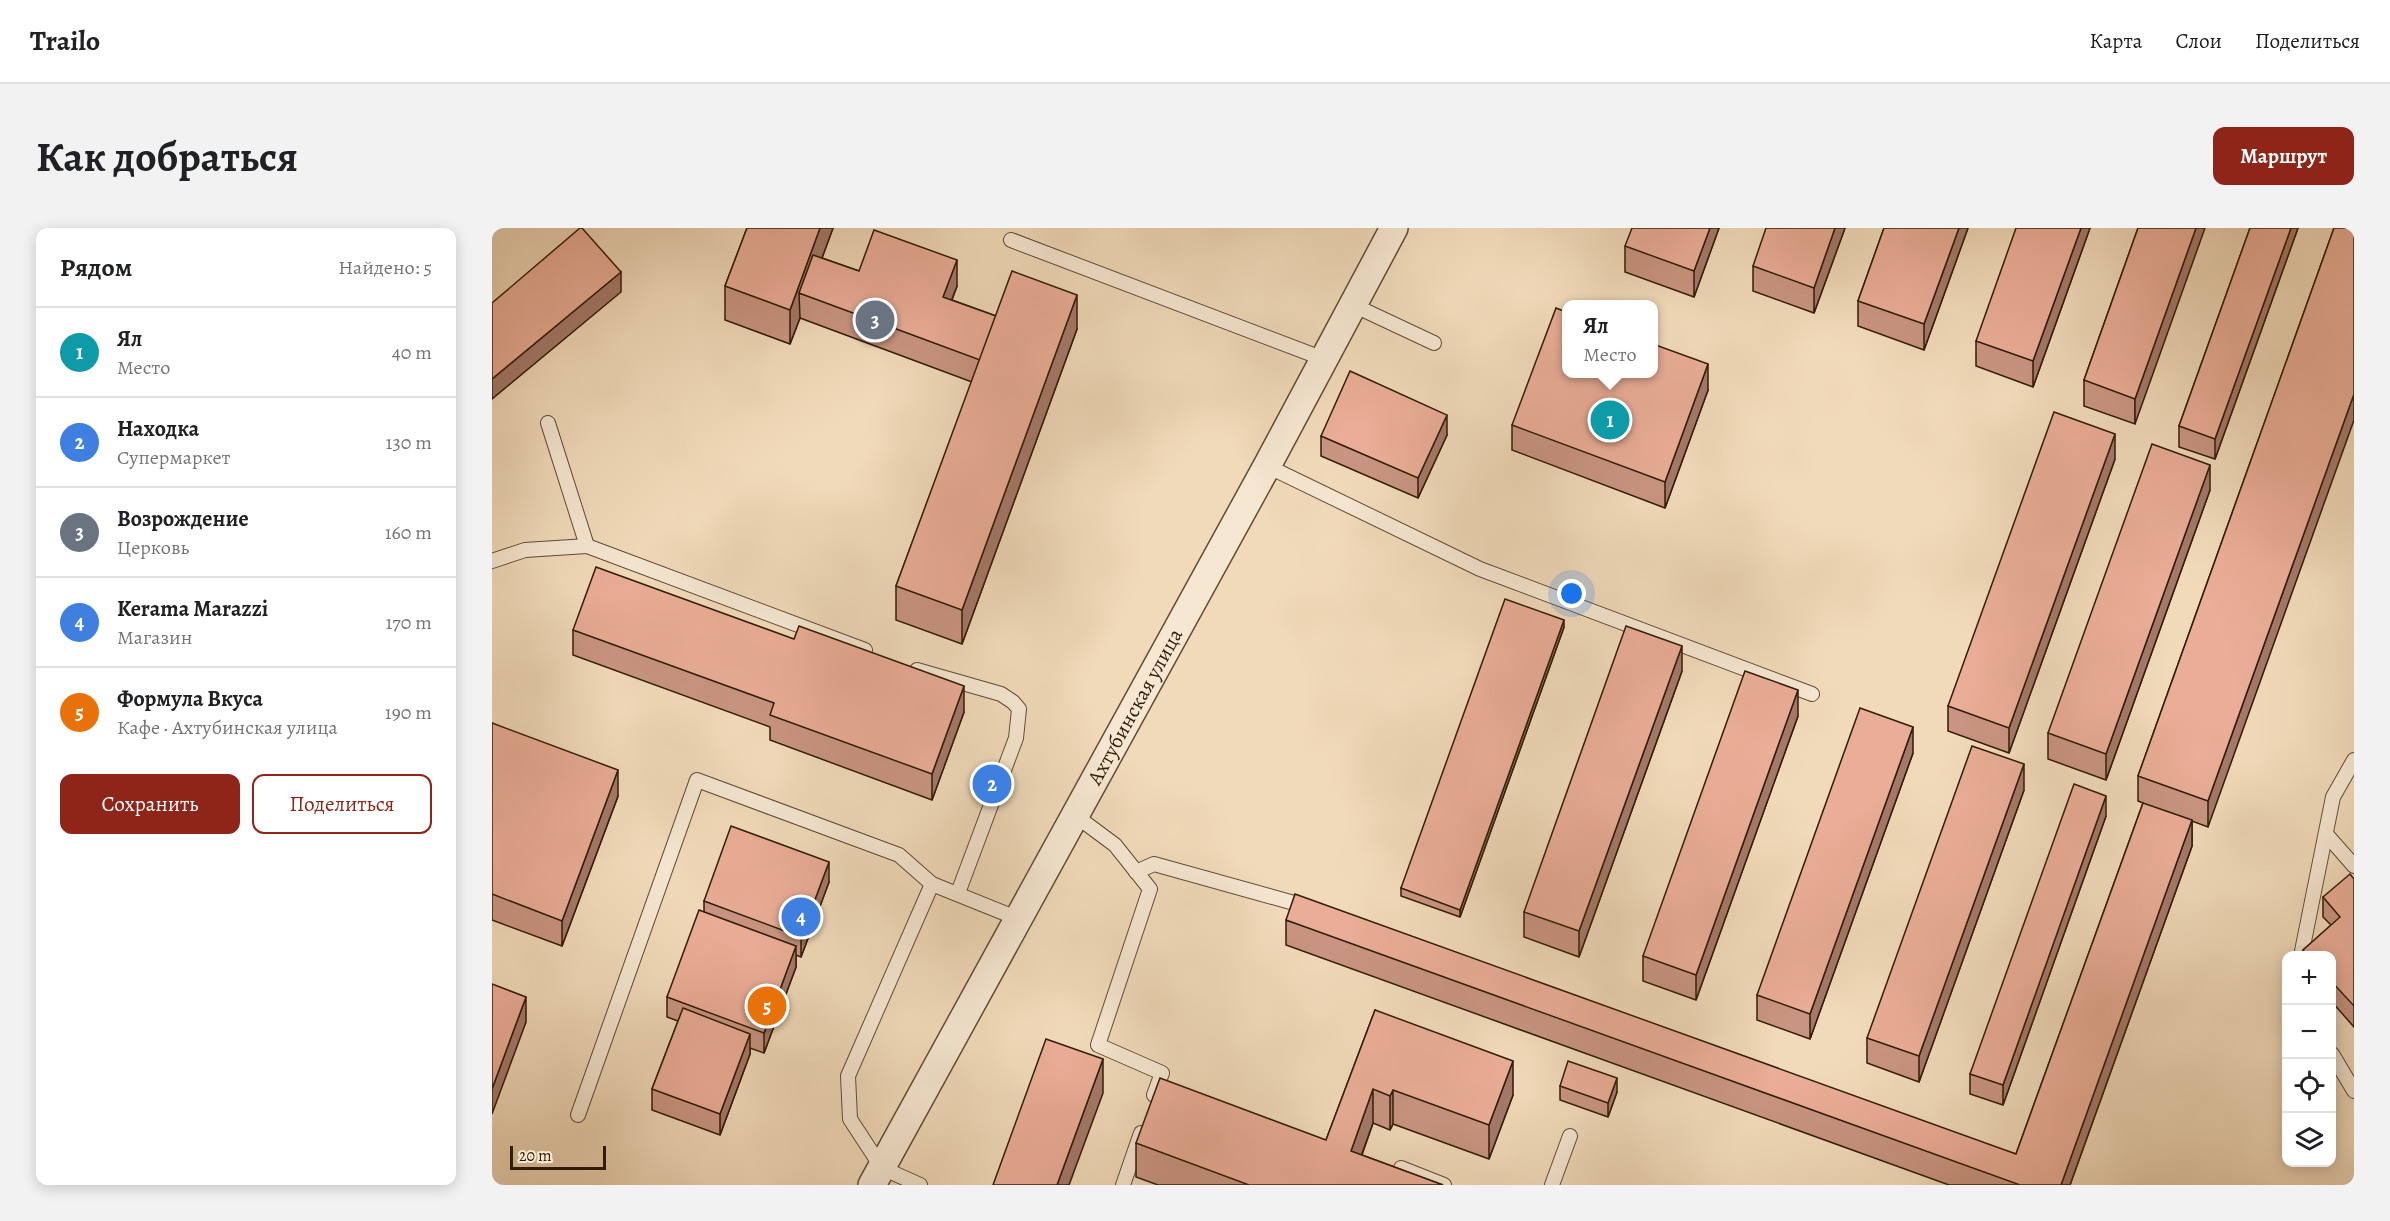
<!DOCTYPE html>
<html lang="ru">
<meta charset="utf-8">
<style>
body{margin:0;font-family:Alegreya,serif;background:#f2f2f2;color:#202124}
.controls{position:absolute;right:18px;bottom:18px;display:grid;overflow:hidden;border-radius:12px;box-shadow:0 3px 15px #0003}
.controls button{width:54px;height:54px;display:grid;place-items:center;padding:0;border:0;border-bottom:2px solid #e0e0e0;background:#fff;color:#202124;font:30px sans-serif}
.scale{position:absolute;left:18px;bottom:15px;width:96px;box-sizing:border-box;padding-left:6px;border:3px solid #301d07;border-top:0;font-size:16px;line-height:21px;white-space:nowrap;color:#301d07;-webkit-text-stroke:4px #f6e7d2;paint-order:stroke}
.you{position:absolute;left:1080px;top:366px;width:21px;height:21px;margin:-15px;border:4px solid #fff;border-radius:50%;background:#1a73e8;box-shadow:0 0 0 9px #1a73e833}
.badge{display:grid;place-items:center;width:39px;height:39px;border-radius:50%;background:#8f2418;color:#fff;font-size:20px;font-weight:700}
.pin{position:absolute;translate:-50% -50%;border:3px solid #fff;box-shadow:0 2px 6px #0006}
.popup{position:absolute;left:1070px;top:72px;width:96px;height:78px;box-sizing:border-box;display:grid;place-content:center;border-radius:12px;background:#fff;filter:drop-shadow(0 2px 4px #0005);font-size:20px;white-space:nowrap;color:#757577}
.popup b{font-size:22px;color:#202124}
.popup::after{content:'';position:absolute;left:50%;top:100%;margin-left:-12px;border:12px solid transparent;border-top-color:#fff}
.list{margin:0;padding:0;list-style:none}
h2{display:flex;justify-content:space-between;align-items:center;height:78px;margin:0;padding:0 24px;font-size:26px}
h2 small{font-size:20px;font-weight:400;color:#757577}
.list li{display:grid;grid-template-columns:39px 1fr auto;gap:18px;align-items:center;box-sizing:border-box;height:90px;padding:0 24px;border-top:2px solid #e0e0e0}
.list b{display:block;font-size:22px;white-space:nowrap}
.list p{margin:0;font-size:20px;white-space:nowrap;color:#757577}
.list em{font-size:20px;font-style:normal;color:#757577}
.actions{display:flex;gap:12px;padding:18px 24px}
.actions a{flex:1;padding:14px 0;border:2px solid #8f2418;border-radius:12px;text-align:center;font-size:21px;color:#8f2418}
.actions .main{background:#8f2418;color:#fff}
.icon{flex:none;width:33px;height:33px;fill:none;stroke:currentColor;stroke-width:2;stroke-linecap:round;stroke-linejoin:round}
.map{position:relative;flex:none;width:1862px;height:957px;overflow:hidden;border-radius:12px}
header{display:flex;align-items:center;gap:36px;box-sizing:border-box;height:84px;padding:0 30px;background:#fff;border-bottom:2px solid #e0e0e0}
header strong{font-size:28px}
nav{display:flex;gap:33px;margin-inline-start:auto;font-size:21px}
.intro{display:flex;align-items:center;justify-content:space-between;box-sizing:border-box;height:144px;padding:0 36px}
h1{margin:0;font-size:42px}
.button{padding:15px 27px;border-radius:12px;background:#8f2418;color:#fff;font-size:21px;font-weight:700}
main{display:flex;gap:36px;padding:0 36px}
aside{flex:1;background:#fff;border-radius:12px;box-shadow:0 3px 15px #0003}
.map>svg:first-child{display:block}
</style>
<header>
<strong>Trailo</strong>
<nav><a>Карта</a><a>Слои</a><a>Поделиться</a></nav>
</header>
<div class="intro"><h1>Как добраться</h1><a class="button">Маршрут</a></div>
<main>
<aside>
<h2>Рядом<small>Найдено: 5</small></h2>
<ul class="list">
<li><span class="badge" style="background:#0f9aa8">1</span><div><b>Ял</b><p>Место</p></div><em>40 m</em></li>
<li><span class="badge" style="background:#3f7fe0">2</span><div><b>Находка</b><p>Супермаркет</p></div><em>130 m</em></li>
<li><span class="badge" style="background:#6b7280">3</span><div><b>Возрождение</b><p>Церковь</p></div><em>160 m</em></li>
<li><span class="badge" style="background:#3f7fe0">4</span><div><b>Kerama Marazzi</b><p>Магазин</p></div><em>170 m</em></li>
<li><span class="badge" style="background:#e8710a">5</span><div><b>Формула Вкуса</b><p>Кафе · Ахтубинская улица</p></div><em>190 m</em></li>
</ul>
<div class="actions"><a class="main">Сохранить</a><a>Поделиться</a></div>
</aside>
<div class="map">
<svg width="1862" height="957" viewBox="0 0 1862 957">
<rect width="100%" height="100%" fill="#f1daba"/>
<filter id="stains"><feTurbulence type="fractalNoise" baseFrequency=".00333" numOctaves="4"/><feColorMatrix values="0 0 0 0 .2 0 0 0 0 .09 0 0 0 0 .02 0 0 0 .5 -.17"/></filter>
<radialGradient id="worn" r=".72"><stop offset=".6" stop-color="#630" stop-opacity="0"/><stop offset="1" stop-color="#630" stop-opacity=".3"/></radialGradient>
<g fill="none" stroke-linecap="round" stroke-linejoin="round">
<g stroke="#604c34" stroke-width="16">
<g id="lane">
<path d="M519,12L832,131"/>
<path d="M861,77L942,115"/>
<path d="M56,195L95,318L373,422"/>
<path d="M775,238L988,341L1320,466"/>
<path d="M0,333L33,322L95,318"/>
<path d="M425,442L509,466L521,474L527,481L524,510L466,665"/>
<path d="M584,588L623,617L658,661L606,817L670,845L662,867"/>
<path d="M1834,606L1862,638"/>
<path d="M644,644L662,636L802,675"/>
<path d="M1809,728L1841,569L1862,532"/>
<path d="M1840,826L1862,863"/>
<path d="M86,887L205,552L407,627L440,656L527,691"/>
<path d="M909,940L952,957"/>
<path d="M428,957L390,940L358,891L356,848L440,656"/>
<path d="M631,957L649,905"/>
<path d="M1060,957L1078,908"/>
</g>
</g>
<g stroke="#604c34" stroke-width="30">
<g id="street">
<path id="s1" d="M380,957L775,238L902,0"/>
</g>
</g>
<use href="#lane" stroke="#f6e7d2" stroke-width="14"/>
<use href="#street" stroke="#f6e7d2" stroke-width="27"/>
</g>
<g fill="#c99582" stroke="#301d07" stroke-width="1.5">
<path d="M255,0H341L330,30L367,43L465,58L460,72L504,88L585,101L470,416L404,392V358L480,154L308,90L298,116L233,92V58Z"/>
<path d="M1227,0L1202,69L1133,44V18Z"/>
<path d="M1353,0L1322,85L1261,63V38Z"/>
<path d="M1392,0H1476L1432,122L1366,98V73Z"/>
<path d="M1598,0L1541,159L1484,138V113Z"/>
<path d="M1646,0L1643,196L1592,178V152Z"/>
<path d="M1758,0H1806L1723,231L1687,219V198Z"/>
<path d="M1842,0L1716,599L1700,593V618L1578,957H1457L794,717V692L1524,926L1651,575L1646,573V548Z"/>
<path d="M1216,162L1173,280L1020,222V197Z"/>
<path d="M955,207L926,270L829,228V208Z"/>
<path d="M1623,231L1517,525L1456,503V478Z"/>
<path d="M1718,262L1614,552L1556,531V505Z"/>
<path d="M1072,399L968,689L909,668V660Z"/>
<path d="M81,402L472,484L440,572L278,512V499L81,427Z"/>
<path d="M1190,443L1087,729L1032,709V684Z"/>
<path d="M1306,488L1204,772L1151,753V728Z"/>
<path d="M0,495L126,568L70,718L0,692Z"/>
<path d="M1421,525L1318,811L1265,792V767Z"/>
<path d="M1532,562L1427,854L1375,835V810Z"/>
<path d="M1614,588L1511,877L1478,866V846Z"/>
<path d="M1862,651V799L1839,773V728H1811V722L1839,697L1831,689V669Z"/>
<path d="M337,654L309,729L304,727V739L272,825L258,820V826L228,907L160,882V861L186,793L175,789V769L212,684V673Z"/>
<path d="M883,782L1021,867L997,931L901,896L898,902L881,895L870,927L951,957H666L644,949V915L834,912Z"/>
<path d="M1068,858L1125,864L1116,889L1068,872Z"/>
</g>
<g fill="#a4796a" stroke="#301d07" stroke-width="1.5">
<path d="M328,0H341L316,68L307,65L308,90L298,116V82Z"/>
<path d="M1218,0H1227L1202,69V43Z"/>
<path d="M1343,0H1353L1322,85V60Z"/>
<path d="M1467,0H1476L1432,122V96Z"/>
<path d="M1589,0H1598L1541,159V133Z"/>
<path d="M1704,0H1713L1643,196V171Z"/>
<path d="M1799,0H1806L1723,231V211Z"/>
<path d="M465,32V58L451,94V69Z"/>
<path d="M129,44V64L0,171V151Z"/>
<path d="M585,67V101L470,416V382Z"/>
<path d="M1216,136V162L1173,280V254Z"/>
<path d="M1862,166V192L1716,599V573Z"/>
<path d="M955,187V207L926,270V250Z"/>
<path d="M1623,206V231L1517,525V500Z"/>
<path d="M1718,237V262L1614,552V526Z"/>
<path d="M1072,392V399L968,689V682Z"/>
<path d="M1190,418V443L1087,729V703Z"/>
<path d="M472,458V484L440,572V546Z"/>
<path d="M1306,462V488L1204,772V747Z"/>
<path d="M1421,499V525L1318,811V786Z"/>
<path d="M1532,536V562L1427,854V828Z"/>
<path d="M126,542V568L70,718V693Z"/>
<path d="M1614,568V588L1511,877V857Z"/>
<path d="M1700,592V618L1578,957H1569Z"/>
<path d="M337,634V654L309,729V709Z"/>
<path d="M304,718V739L272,825V805Z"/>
<path d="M34,769V794L0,886V861Z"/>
<path d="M258,806V826L228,907V886Z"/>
<path d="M611,831V865L577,957H565Z"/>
<path d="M1021,833V867L997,931V897Z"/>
<path d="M1125,850V864L1116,889V875Z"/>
<path d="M881,861V895L859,956V923Z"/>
<path d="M901,862V896L898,902V868Z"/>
</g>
<g fill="#eaad97" stroke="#301d07" stroke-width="1.5">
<path d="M88,0H90L129,44L0,151V75Z"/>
<path d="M255,0H328L298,82L233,58Z"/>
<path d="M1140,0H1218L1202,43L1133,18Z"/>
<path d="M1274,0H1343L1322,60L1261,38Z"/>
<path d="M1392,0H1467L1432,96L1366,73Z"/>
<path d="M1524,0H1589L1541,133L1484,113Z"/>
<path d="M1646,0H1704L1643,171L1592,152Z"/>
<path d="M1758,0H1799L1723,211L1687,198Z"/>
<path d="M1842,0H1862V166L1716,573L1646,548Z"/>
<path d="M382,2L465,32L451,69L504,88L488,132L307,65L321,27L367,43Z"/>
<path d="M520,43L585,67L470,382L404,358Z"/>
<path d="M1064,80L1074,84V146H1161V116L1216,136L1173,254L1020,197Z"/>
<path d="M858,143L955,187L926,250L829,208Z"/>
<path d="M1562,184L1623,206L1517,500L1456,478Z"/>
<path d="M1660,216L1718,237L1614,526L1556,505Z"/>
<path d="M104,339L302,411L307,398L472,458L440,546L278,487L282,475L81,402Z"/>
<path d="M1013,371L1072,392L968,682L909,660Z"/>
<path d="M1134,398L1190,418L1087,703L1032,684Z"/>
<path d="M1253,443L1306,462L1204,747L1151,728Z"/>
<path d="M1368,480L1421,499L1318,786L1265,767Z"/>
<path d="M0,495L126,542L70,693L0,666Z"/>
<path d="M1480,518L1532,536L1427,828L1375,810Z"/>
<path d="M1582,556L1614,568L1511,857L1478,846Z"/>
<path d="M1651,575L1700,592L1569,957H1528L794,692L803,666L1524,926Z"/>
<path d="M239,598L337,634L309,709L212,673Z"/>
<path d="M1858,646L1862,651V778L1839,753V728H1816L1811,722L1848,689L1831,669Z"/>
<path d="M207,682L304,718L272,805L175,769Z"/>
<path d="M0,756L34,769L0,861Z"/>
<path d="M191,780L258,806L228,886L160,861Z"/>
<path d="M883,782L1021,833L997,897L901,862L898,868L881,861L859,923L951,957H757L644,915L668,850L834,912Z"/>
<path d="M554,811L611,831L565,957H501Z"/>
<path d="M1076,833L1125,850L1116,875L1068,858Z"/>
</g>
<g text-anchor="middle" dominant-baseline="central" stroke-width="5" stroke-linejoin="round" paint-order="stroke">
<g font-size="21" fill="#301d07" stroke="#f6e7d2">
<text stroke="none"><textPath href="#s1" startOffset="546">Ахтубинская улица</textPath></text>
</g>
</g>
<rect width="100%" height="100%" filter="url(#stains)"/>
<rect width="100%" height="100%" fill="url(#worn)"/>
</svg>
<div class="controls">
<button>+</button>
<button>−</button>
<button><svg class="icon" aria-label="locate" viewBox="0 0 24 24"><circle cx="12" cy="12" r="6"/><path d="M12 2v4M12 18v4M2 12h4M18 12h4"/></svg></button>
<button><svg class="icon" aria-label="layers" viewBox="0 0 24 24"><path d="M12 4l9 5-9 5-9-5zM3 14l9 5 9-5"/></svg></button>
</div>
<div class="scale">20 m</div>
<div class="you"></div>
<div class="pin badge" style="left:1118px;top:192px;background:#0f9aa8">1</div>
<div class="popup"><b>Ял</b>Место</div>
<div class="pin badge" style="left:500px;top:556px;background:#3f7fe0">2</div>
<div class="pin badge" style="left:383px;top:92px;background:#6b7280">3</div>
<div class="pin badge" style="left:309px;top:689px;background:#3f7fe0">4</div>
<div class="pin badge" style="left:275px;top:778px;background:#e8710a">5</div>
</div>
</main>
